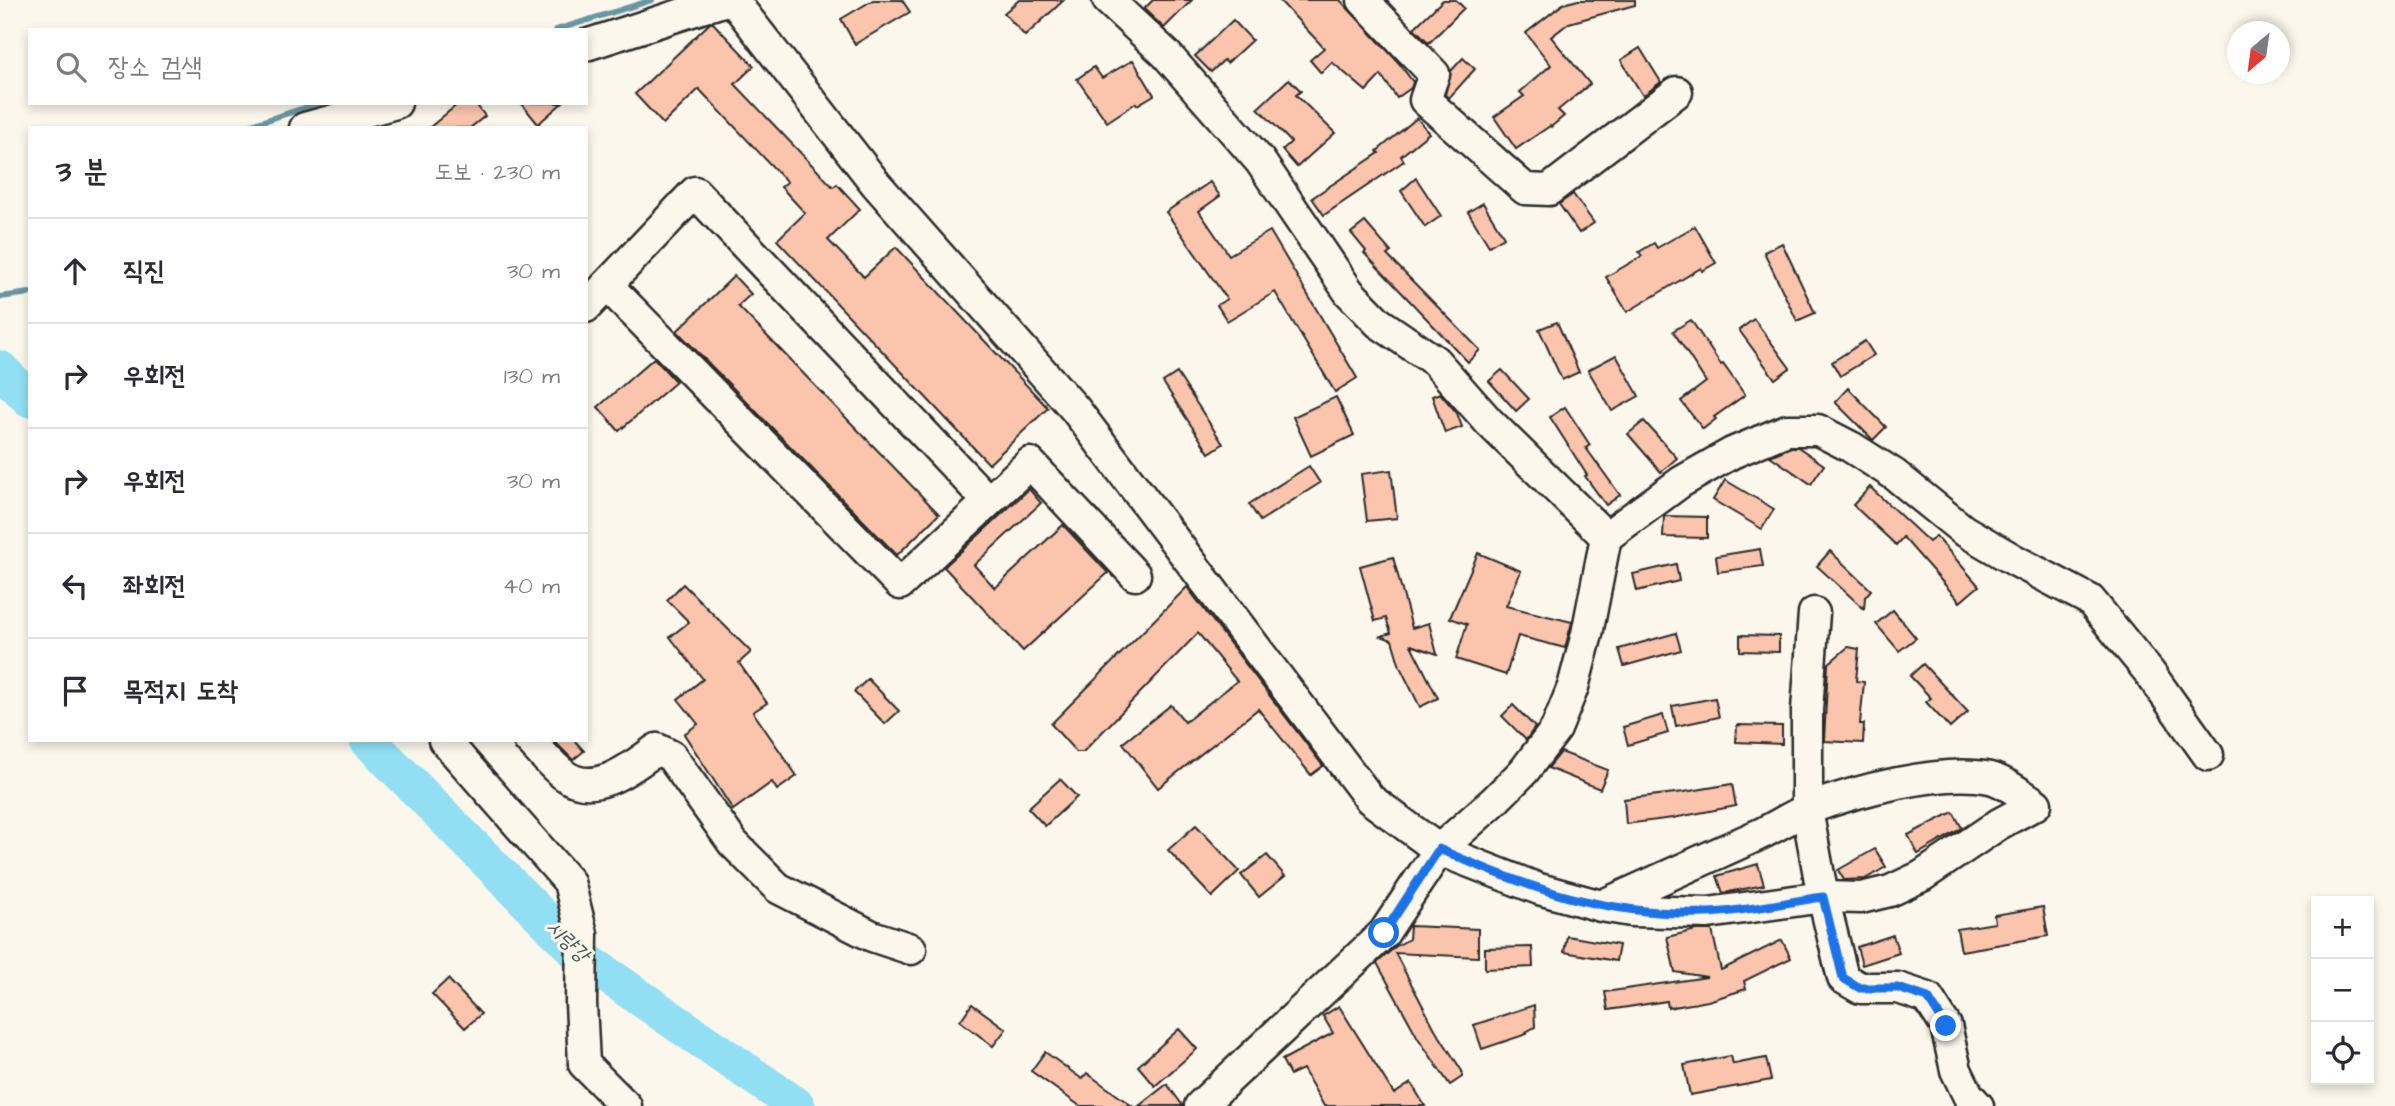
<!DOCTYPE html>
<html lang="ko">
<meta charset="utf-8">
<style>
body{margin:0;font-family:"Architects Daughter","Poor Story",sans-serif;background:#f2f2f3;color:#2b2b33}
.controls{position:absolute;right:21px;bottom:21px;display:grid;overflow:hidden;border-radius:0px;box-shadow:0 4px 10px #0003}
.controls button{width:63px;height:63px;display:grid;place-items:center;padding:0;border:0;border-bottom:2px solid #e1e1e2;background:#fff;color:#2b2b33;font:35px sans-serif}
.compass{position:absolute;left:2227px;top:21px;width:63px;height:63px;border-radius:50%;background:#fff;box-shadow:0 4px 10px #0003;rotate:209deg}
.stop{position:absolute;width:21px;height:21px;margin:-16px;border:5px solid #1a73e8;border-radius:50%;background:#fff}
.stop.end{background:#1a73e8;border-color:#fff;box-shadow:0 2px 7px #0008}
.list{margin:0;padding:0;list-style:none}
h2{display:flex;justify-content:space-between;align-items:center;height:91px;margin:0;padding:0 28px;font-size:30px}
h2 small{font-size:23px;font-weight:400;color:#7c7c81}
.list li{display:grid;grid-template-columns:46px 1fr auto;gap:21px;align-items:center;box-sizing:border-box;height:105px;padding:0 28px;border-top:2px solid #e1e1e2}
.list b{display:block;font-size:26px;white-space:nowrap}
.list em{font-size:23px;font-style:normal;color:#7c7c81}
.icon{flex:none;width:38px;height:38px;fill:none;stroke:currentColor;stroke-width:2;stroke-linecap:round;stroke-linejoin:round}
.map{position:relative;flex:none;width:2395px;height:1106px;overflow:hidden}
.search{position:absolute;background:#fff;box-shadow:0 4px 10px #0003;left:28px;top:28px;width:560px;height:77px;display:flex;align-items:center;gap:18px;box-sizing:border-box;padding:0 24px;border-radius:0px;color:#7c7c81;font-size:26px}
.panel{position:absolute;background:#fff;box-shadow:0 4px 10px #0003;left:28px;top:126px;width:560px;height:616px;border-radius:0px}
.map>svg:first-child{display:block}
</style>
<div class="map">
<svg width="2395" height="1106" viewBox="0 0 2395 1106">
<rect width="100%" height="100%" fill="#fbf7ec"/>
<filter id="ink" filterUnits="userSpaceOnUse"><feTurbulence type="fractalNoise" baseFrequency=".0143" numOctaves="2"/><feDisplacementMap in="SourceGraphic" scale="14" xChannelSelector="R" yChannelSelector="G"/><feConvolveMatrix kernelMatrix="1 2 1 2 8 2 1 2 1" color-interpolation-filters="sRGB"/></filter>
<g filter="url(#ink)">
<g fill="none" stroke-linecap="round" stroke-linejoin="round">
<g stroke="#6996a3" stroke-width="6">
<path d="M556,30L652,0"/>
<path d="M242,128L320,103"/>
<path d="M0,297L30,293"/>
</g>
<g stroke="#92def3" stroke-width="37">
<path d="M0,369L30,399"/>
<path d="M368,740L584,959L797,1106"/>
</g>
</g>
<g fill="#fac4ad" stroke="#2b2b2b" stroke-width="2">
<path d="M873,0H902L910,12L855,44L841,19Z"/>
<path d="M1019,0H1064L1025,36L1004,13Z"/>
<path d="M1153,0H1192L1164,28L1144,9Z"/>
<path d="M1279,0H1340L1398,62L1413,82L1411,88L1397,98L1381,75L1366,91L1332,62L1321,73L1310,60L1324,48Z"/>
<path d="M1443,0H1456L1464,8L1429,43L1414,28Z"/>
<path d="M1578,0H1635V5L1569,23L1551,37L1590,84L1558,110L1564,116L1551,127L1550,126L1516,149L1494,117L1524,96L1520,92L1551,65L1526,33L1563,4Z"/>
<path d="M1233,20L1252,40L1227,63L1224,60L1211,72L1195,56Z"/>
<path d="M710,23H713L754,66L735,84L833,187L837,184L860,209L828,240L864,277L896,247L1048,408L989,464L777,240L805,213L781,187L787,182L699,89L663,124L635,94Z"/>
<path d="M1640,48L1661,82L1643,96L1621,60Z"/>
<path d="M1463,58L1475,69L1449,98L1445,95L1451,71Z"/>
<path d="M1133,60L1154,95L1137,105L1136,103L1107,122L1077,79L1094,67L1102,78Z"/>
<path d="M1289,79L1301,91L1296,95L1335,133L1297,167L1282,150L1291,142L1258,108Z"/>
<path d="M459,103H475L485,116L470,128H429Z"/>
<path d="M521,103H562L538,124Z"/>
<path d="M1417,118L1429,133L1401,156L1404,161L1324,215L1312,198L1379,153L1377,151Z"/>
<path d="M1416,178L1441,216L1425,227L1401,191Z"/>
<path d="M1210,182L1220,196L1199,211L1229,255L1270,231L1357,378L1335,392L1275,292L1227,321L1217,305L1227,299L1166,212Z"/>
<path d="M1573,194L1594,223L1579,233L1559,204Z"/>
<path d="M1483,203L1504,237L1489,246L1468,212Z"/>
<path d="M1365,222L1391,252L1387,255L1480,350L1468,362L1364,253L1366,251L1351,233Z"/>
<path d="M1695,226L1716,263L1702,271L1701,268L1627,312L1606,277L1642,256L1639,252L1654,243L1657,248Z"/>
<path d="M1782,243L1815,313L1797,321L1764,252Z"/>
<path d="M734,276L751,294L738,306L939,514L897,555L677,331Z"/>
<path d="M1754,319L1790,368L1775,379L1739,330Z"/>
<path d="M1691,320L1721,365L1723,364L1745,395L1714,417L1716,419L1703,429L1681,401L1706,382L1673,331Z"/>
<path d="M1557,322L1579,372L1562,380L1539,329Z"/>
<path d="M1865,341L1874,355L1840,376L1832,362Z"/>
<path d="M1616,355L1639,396L1612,411L1588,370Z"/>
<path d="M654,358L676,382L619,431L598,407Z"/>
<path d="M1502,370L1529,399L1516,411L1489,381Z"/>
<path d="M1177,373L1223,444L1209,453L1163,382Z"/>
<path d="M1848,388L1886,427L1873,440L1835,402Z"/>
<path d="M1440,393L1457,413L1462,427L1445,433L1432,396Z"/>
<path d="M1336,397L1354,435L1311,456L1293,417Z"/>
<path d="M1565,407L1590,445L1586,448L1620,495L1606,505L1585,476L1587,475L1550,417Z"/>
<path d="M1644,421L1677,458L1661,472L1628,434Z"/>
<path d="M1791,447H1798L1824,465L1811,484L1770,456Z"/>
<path d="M1309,466L1320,483L1260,521L1249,504Z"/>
<path d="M1391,470L1397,518L1367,521L1361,474Z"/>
<path d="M1725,480L1774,509L1762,529L1713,500Z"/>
<path d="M1870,487L1929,542L1936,536L1979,586L1960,602L1903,537L1896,545L1853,505Z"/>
<path d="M1029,489L1041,503L974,565L995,588L1063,525L1108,573L1023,651L944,567Z"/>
<path d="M1664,516L1707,517V538L1663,537Z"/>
<path d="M1760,549L1763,566L1718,572L1716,556Z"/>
<path d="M1830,551L1871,590L1865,597L1864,609L1817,566Z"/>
<path d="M1478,553L1521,571L1506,606L1572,622L1565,648L1518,636L1506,675L1456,659L1467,624L1450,618Z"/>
<path d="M1393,557L1412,628L1429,623L1437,654L1411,645L1438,698L1420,707L1400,667L1392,640L1381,636L1391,633L1386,618L1375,621L1360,566Z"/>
<path d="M1676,564L1679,581L1637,591L1633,574Z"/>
<path d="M683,584L751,652L739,663L767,703L753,712L797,776L777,790L772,782L733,810L684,734L698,724L678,699L703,679L670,637L689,622L667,600Z"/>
<path d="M1187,587L1323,766L1311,775L1258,709L1158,788L1123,743L1171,705L1185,722L1237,681L1198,633L1083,752H1076L1051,724Z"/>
<path d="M1893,610L1916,638L1899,651L1876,624Z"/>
<path d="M1676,633L1681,650L1624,666L1619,649Z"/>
<path d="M1740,635L1779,636V652L1740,651Z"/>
<path d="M1848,647L1859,649L1856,681L1864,682L1860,724H1864L1863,743L1824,741L1828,664Z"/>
<path d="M1923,664L1968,712L1950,728L1926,702L1931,698L1910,676Z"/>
<path d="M868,679L899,711L885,724L854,692Z"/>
<path d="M1715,698L1719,717L1676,726L1672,706Z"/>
<path d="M1513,705L1535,727L1526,740L1502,716Z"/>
<path d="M1663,715L1668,733L1628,745L1623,727Z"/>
<path d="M1737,725L1782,726V744L1736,742Z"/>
<path d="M553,740H574L584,751L573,760Z"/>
<path d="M1561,752L1608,770L1600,789L1548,768Z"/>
<path d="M1060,779L1077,797L1045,826L1028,808Z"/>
<path d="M1732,784L1736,806L1673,818L1626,824L1624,799L1684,792Z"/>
<path d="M1953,812L1962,828L1918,854L1908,835Z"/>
<path d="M1196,825L1239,871L1212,897L1168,850Z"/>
<path d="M1875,849L1886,867L1865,879L1844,880L1838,870Z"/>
<path d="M1267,855L1285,876L1259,897L1241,875Z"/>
<path d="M1758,864L1764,885L1723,893L1717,876Z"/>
<path d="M2043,907L2048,936L1961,951L1957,929L1995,923L1994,915Z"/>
<path d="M1410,926L1478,929V957L1395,953L1435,1029L1462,1071V1077L1450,1085L1418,1038L1377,963L1395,947L1409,939Z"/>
<path d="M1696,930H1712L1721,970L1782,940L1791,958L1744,981L1746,989L1708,1001L1668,1008L1667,1001L1608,1010L1605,992L1707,977L1675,972L1667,937Z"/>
<path d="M1893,935L1899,953L1862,965L1857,947Z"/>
<path d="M1567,936L1619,945L1616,961L1564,952Z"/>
<path d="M1532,947L1533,967L1485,969V948Z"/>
<path d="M448,979L481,1014L465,1028L432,994Z"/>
<path d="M972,1004L1006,1029L993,1046L960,1021Z"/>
<path d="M1534,1005L1535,1027L1526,1032L1527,1034L1482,1049L1474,1025Z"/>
<path d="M1339,1006L1394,1094L1411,1083L1425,1106H1324L1303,1069L1290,1075L1282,1060L1333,1033L1323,1016Z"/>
<path d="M1179,1029L1197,1049L1155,1086L1138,1066Z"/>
<path d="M1045,1052L1082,1079L1087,1073L1132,1106H1080L1031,1071Z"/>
<path d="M1731,1056L1733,1064L1766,1058L1771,1080L1690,1095L1684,1065Z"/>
<path d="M1167,1084L1183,1106H1139Z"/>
</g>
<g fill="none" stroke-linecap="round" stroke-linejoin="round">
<g stroke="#2b2b2b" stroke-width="35">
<g id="minor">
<path d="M733,0L876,184L1075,409L1370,799L1439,850L1539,889L1601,906L1631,911L1708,913L1823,897L1861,898L1890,891L1922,876L1999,824L2036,804C2022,795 2006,782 1990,778C1941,768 1855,791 1808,809C1790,817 1774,828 1756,836C1704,859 1653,883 1601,906"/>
<path d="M1108,0L1166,54L1260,161L1349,292L1379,323L1435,361L1489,422L1606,537L1587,634L1573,687L1556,729L1524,771L1493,802L1439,850L1384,933L1200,1106"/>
<path d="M1363,0L1434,74L1425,100L1525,189L1549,190L1677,92"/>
<path d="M586,45L726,0"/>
<path d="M305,128L396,103"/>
<path d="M607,285L900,584L1030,463L1135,575"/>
<path d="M586,307L695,192L988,501"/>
<path d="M1606,537L1681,482L1732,453L1787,430H1818L1851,447L1895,475L1963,530L2016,561L2090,600L2149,672L2208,755"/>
<path d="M1814,613L1807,710V810L1823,897L1843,978L1860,988H1898L1928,998L1946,1026L1956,1070L1968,1095L1978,1106"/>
<path d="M444,740L569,882L582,934L581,1003L584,1064L626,1106"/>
<path d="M529,740C540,751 551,765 564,775C595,798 632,767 657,749L671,756L733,843L778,888L872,936L911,949"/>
</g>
</g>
<use href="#minor" stroke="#fbf7ec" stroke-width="30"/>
</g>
</g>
<g fill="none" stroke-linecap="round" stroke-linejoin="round" filter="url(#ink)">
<path stroke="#1a73e8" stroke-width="9" d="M1384,933L1439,849C1530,889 1606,916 1706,913C1745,912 1785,902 1823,897L1843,978L1860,988H1898L1928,998L1946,1026"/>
</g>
<g text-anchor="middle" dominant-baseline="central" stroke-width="6" stroke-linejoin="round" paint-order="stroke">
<g font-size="21" font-style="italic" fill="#45585d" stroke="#fbf7ec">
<text transform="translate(568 941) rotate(44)">시량강</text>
</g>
</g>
</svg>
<div class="controls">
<button>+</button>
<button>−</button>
<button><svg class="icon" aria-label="locate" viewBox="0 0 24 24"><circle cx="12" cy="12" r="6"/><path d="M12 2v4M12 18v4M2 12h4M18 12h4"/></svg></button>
</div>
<svg class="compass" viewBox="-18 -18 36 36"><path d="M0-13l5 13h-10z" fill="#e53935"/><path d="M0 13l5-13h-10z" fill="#7c7c81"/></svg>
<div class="stop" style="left:1384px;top:933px"></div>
<div class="stop end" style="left:1946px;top:1026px"></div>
<div class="search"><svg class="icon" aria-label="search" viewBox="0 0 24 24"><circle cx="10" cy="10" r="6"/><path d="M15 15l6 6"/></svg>장소 검색</div>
<section class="panel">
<h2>3 분<small>도보 · 230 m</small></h2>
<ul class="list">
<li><svg class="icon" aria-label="ahead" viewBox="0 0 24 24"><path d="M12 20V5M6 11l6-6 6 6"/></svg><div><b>직진</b></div><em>30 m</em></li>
<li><svg class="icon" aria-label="right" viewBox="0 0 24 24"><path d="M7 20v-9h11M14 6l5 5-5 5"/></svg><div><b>우회전</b></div><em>130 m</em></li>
<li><svg class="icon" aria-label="right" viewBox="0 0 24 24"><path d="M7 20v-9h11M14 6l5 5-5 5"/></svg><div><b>우회전</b></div><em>30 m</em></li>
<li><svg class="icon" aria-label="left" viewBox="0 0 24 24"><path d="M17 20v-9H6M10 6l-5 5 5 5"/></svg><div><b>좌회전</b></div><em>40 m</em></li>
<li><svg class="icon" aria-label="arrive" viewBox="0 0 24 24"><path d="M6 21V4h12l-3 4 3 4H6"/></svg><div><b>목적지 도착</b></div></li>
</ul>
</section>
</div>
